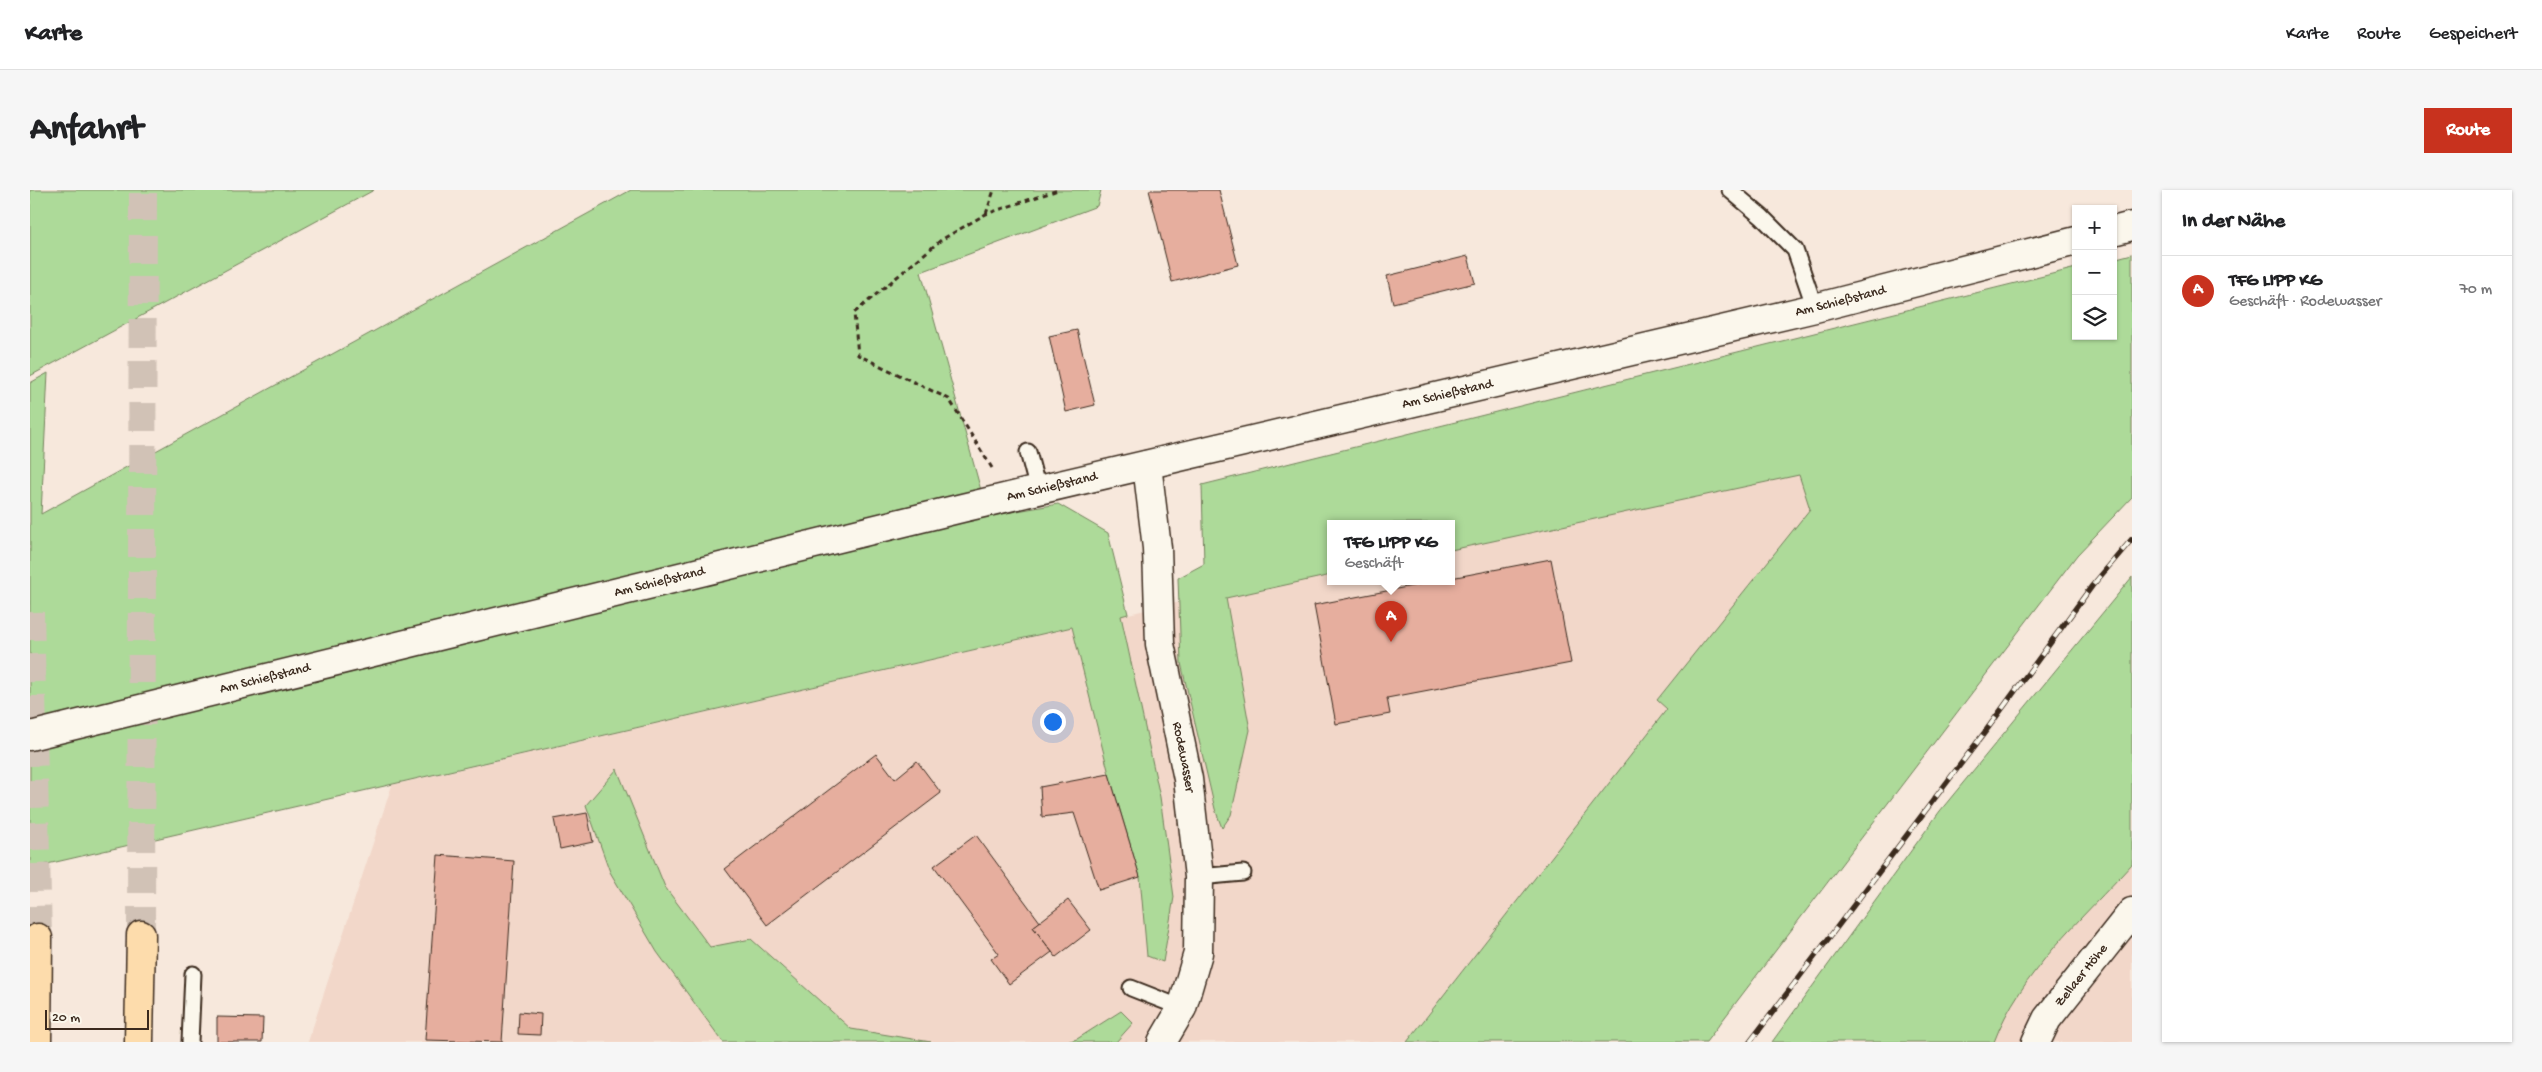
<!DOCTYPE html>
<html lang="de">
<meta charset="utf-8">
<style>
body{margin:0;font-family:"Gochi Hand",sans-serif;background:#f6f6f6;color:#202124}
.controls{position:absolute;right:15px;top:15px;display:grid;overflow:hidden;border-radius:0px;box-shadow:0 1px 4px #0004}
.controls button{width:45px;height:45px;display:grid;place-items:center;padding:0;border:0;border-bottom:1px solid #e0e0e0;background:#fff;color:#202124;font:25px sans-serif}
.scale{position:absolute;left:15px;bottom:12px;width:104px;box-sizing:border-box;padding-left:5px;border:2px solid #3b2a1e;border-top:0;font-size:14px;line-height:18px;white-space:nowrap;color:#3b2a1e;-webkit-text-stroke:4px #fbf7ec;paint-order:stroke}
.you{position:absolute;left:1022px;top:531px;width:18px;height:18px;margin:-12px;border:4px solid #fff;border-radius:50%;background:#1a73e8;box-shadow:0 0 0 8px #1a73e833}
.badge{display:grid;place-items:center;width:32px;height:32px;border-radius:50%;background:#c8321e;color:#fff;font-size:16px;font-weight:700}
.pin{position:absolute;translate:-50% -41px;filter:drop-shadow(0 1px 2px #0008)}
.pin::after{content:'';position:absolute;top:26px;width:18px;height:15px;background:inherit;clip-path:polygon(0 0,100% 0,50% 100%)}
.popup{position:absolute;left:1297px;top:330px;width:128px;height:65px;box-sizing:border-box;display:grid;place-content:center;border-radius:0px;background:#fff;filter:drop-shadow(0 1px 4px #0005);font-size:16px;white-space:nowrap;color:#757577}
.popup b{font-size:19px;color:#202124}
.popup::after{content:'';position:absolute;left:50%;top:100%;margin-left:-10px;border:10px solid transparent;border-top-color:#fff}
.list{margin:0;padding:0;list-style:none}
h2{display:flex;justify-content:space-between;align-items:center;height:65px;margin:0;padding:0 20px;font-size:21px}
h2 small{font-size:16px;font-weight:400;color:#757577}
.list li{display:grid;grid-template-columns:32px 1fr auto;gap:15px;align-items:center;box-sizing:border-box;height:70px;padding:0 20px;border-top:1px solid #e0e0e0}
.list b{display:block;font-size:19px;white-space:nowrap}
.list p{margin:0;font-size:16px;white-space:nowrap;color:#757577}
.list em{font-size:16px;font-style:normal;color:#757577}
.icon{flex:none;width:28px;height:28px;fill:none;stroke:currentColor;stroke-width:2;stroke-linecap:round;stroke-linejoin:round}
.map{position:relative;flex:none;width:2102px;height:852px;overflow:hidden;border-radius:0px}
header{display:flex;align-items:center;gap:30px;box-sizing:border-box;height:70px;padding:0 25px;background:#fff;border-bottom:1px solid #e0e0e0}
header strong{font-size:24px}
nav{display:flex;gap:28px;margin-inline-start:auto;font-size:18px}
.intro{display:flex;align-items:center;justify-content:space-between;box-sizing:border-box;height:120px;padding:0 30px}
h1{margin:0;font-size:35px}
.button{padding:12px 22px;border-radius:0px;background:#c8321e;color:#fff;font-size:18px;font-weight:700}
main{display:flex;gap:30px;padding:0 30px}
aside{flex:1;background:#fff;border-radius:0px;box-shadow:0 1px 4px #0004}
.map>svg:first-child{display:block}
</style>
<header>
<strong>Karte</strong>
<nav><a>Karte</a><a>Route</a><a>Gespeichert</a></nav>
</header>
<div class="intro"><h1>Anfahrt</h1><a class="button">Route</a></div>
<main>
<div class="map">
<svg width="2102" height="852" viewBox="0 0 2102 852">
<rect width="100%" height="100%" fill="#f7e8dc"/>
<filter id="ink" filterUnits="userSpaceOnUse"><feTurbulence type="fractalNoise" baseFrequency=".02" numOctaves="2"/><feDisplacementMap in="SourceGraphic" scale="10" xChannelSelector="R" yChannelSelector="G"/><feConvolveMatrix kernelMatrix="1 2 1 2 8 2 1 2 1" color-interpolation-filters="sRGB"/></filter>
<g filter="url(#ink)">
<g fill="#f2d7c9">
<path d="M1847,251L1377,852H278L362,595L1301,377V391H1421V349Z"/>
<path d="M2102,648V852H1901Z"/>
</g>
<g fill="#adda99" stroke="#74825c">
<path d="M0,0H344L0,186Z"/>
<path d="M601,0H1071L1067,16L891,82L958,326L1028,314L1078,343L1098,424L1091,426L1130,607L1144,707L1133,772L1117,766L1110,687L1079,584L1042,437L0,678V193L18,183L11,324Z"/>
<path d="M2102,64V307L2047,365L1676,852H1377L1637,519L1627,510L1780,319L1769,285L1421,360V333H1301V385L1196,408L1220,540L1201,625L1192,638L1185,619L1151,473L1148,388L1174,374L1172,295L2046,78V146H2083V69Z"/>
<path d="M2102,387V674C2054,727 1989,784 1964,852H1742L1910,621Z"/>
<path d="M587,579L635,697L680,757L721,749L821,839L901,852H693L627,762L580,682L556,615Z"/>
<path d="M1091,821L1103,833L1086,852H1036L1047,849Z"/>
</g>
<g fill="#e6ae9e" stroke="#3b2a1e">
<path d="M1119,0H1189L1208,75L1142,92Z"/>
<path d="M1438,66L1445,93L1363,113L1357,86Z"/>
<path d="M1047,140L1065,215L1036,222L1019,146Z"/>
<path d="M1521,369L1541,473L1357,508L1360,524L1306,534L1284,415L1408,391H1421V388Z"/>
<path d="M846,564L865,589L887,571L911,603L737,735L695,679Z"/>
<path d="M1079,584L1110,687L1069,700L1044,623L1012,627L1010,597Z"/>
<path d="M557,623L563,652L530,659L524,629Z"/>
<path d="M946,645L1010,732L1003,737L1022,762L979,794L961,769L969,764L904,676Z"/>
<path d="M408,665L484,671L472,852L395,850Z"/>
<path d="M1038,710L1061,740L1026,767L1003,737Z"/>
<path d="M489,822L511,824L510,845L488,844Z"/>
<path d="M187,827L233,828L232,852H187Z"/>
</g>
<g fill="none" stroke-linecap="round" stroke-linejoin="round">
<g stroke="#d1c2b6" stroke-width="28" stroke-dasharray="28 14" stroke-linecap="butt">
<path d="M0,422L8,748"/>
<path d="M111,745L113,0"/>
</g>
<g stroke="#3b2a1e" stroke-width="19">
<g id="service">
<path d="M1700,0L1732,27L1765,60L1785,118"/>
<path d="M998,262L1008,300"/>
<path d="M1169,687L1213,683"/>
<path d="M1101,798L1152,818"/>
<path d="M160,852L163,784"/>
</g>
</g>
<g stroke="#3b2a1e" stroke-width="31">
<g id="minor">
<path d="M2083,41L2102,36"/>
<path id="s1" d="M1117,275L1127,358L1130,454L1158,589L1169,687L1168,763L1152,818L1132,852"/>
<path id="s2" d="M0,546L932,318L1785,118L2046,51"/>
<path id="s3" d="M2006,852L2017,829L2102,722"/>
</g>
</g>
<g stroke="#3b2a1e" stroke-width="31">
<g id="motorway">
<path d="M7,852L8,748"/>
<path d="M109,852L111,745"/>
</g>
</g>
<g stroke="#3b2a1e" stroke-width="3" stroke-dasharray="5 4" stroke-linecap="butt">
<path d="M956,24L964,0"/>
<path d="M962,278L919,209L828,165L824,123L911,50L956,24L1028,0"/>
</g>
<use href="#service" stroke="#fbf7ec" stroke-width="15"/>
<use href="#minor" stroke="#fbf7ec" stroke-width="28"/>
<use href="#motorway" stroke="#fddcac" stroke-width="28"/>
<g stroke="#3b2a1e" stroke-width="5.5">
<path id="rail" d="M1720,852L1955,542L2062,396L2102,349"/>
</g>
<use href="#rail" stroke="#fbf7ec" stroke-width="4" stroke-dasharray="11" stroke-linecap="butt"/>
</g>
</g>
<g text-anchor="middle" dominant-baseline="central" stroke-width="4" stroke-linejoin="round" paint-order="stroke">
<g font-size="14" fill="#3b2a1e" stroke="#fbf7ec">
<text stroke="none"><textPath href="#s2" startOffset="1862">Am Schießstand</textPath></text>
<text stroke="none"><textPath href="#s2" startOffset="1458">Am Schießstand</textPath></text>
<text stroke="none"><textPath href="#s2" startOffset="1052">Am Schießstand</textPath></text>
<text stroke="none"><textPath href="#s2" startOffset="648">Am Schießstand</textPath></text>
<text stroke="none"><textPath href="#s2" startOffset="242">Am Schießstand</textPath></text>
<text stroke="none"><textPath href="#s1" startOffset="295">Rodewasser</textPath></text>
<text stroke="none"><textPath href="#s3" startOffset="81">Zellaer Höhe</textPath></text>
</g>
</g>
</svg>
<div class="controls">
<button>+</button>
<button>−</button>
<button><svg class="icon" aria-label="layers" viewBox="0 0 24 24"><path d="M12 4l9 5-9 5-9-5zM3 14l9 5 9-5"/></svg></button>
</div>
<div class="scale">20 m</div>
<div class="you"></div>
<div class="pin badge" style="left:1361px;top:452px">A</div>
<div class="popup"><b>TFG LIPP KG</b>Geschäft</div>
</div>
<aside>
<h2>In der Nähe<small></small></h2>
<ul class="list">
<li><span class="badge">A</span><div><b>TFG LIPP KG</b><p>Geschäft · Rodewasser</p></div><em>70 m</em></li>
</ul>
</aside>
</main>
